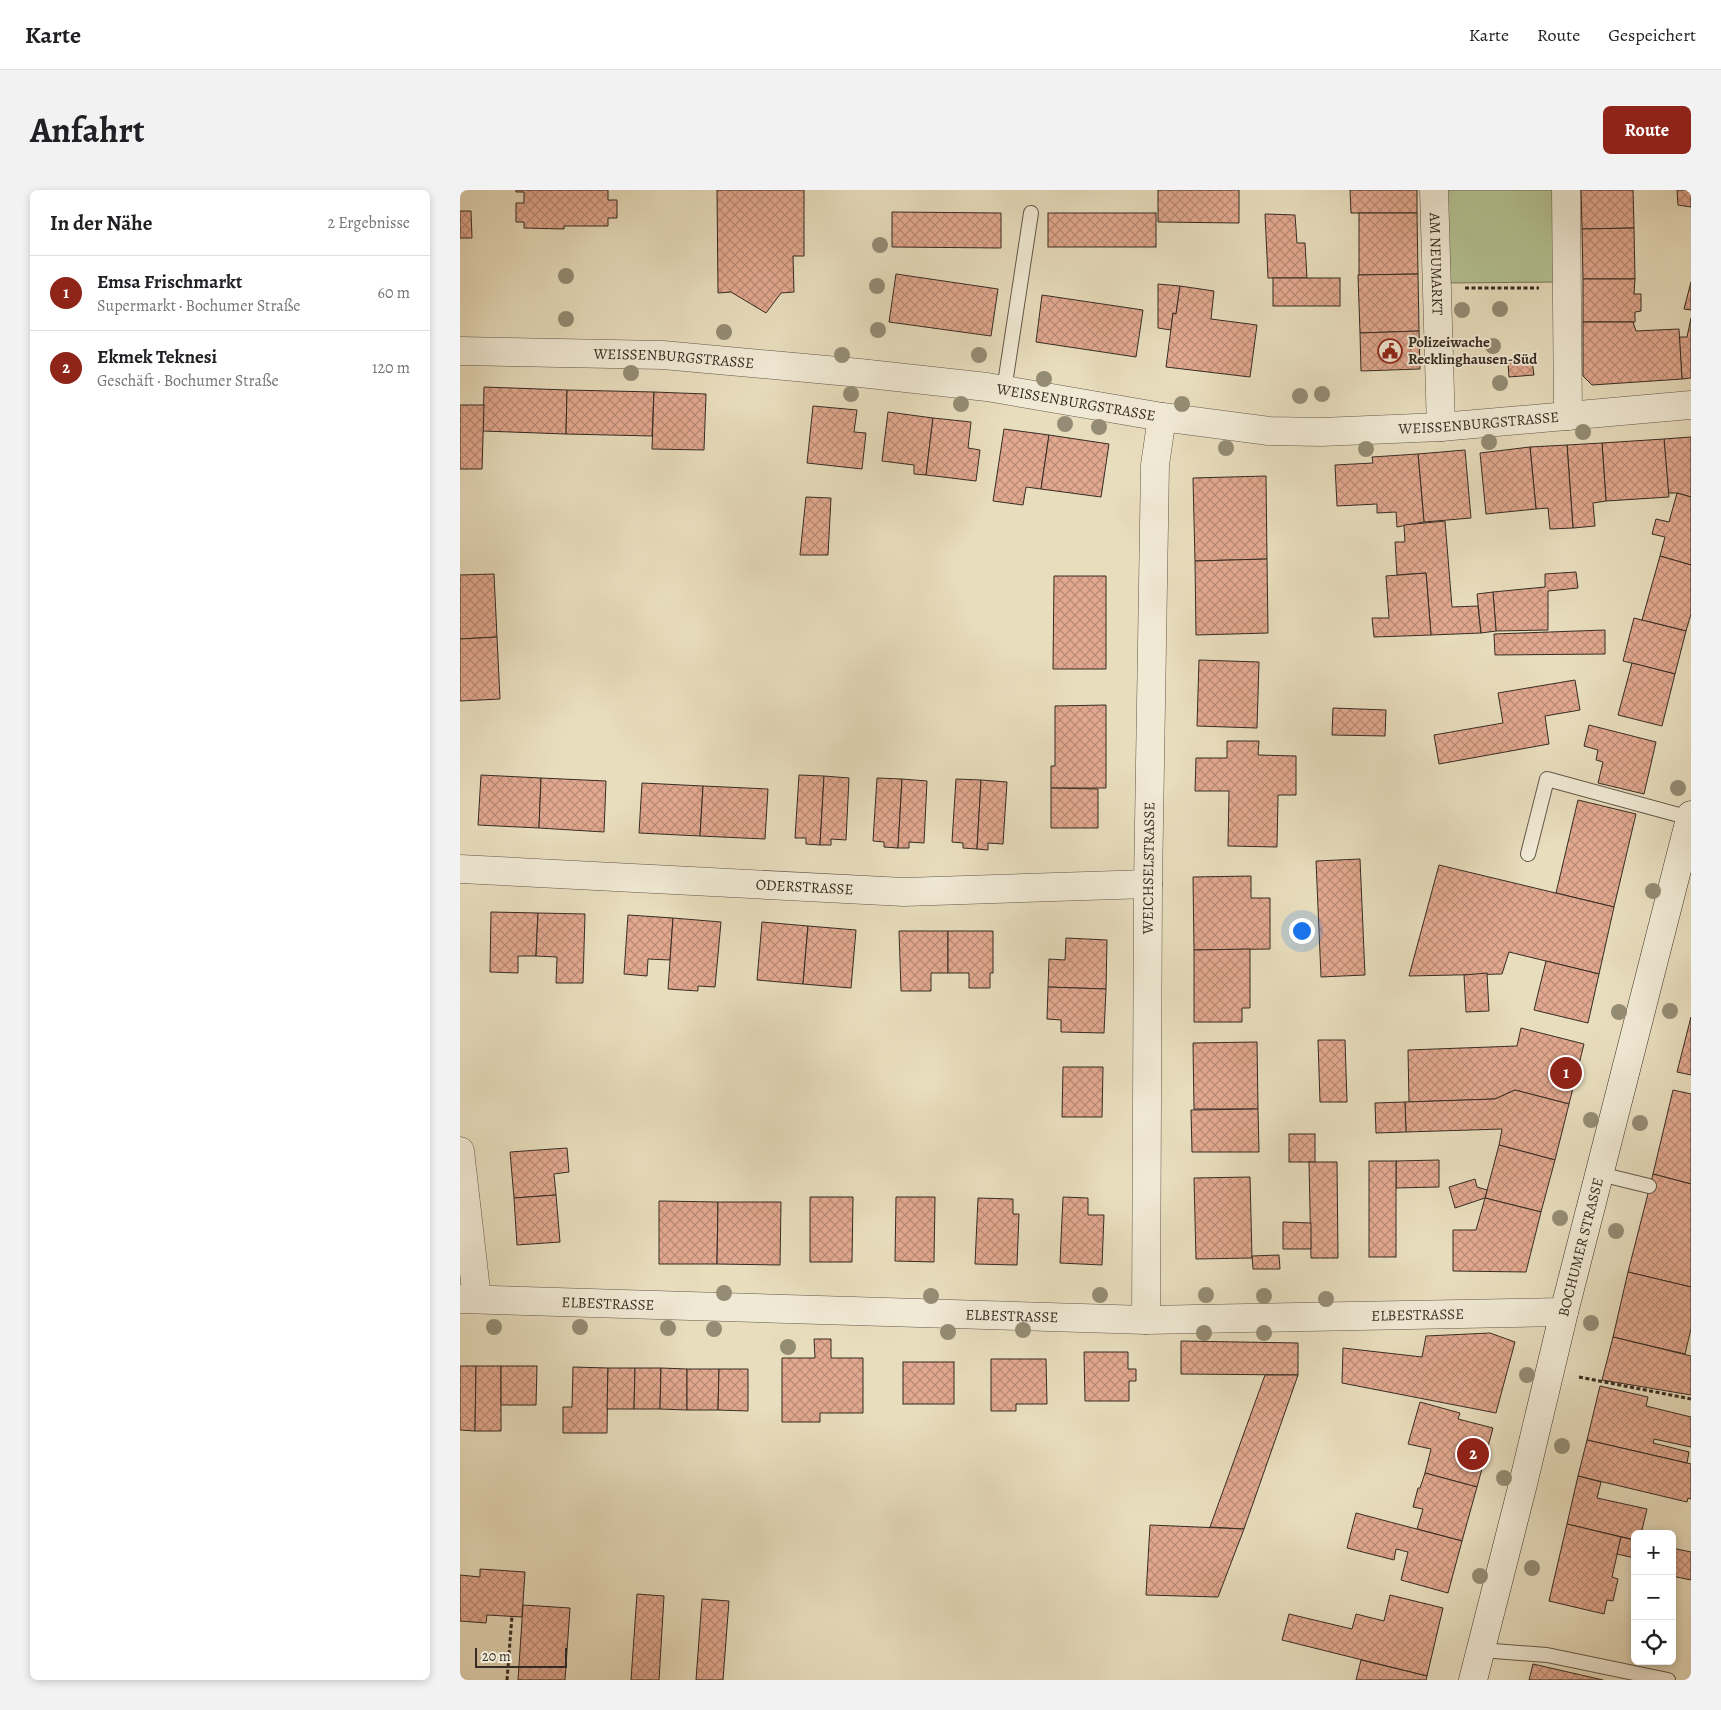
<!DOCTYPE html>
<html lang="de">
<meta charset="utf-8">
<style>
body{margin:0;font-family:Alegreya,serif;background:#f2f2f2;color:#202124}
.controls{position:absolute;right:15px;bottom:15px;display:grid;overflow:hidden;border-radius:8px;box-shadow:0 2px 8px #0003}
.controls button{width:45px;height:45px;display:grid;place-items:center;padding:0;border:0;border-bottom:1px solid #e0e0e0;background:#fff;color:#202124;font:25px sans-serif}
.scale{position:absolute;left:15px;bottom:12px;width:92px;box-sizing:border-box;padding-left:5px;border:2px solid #372c23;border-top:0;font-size:14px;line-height:18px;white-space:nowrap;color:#372c23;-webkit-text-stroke:4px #f0e9d4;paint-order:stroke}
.you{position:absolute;left:841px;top:740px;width:18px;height:18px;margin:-12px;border:4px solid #fff;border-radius:50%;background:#1a73e8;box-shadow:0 0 0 8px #1a73e833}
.badge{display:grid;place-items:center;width:32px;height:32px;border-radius:50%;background:#8f2418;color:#fff;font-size:16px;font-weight:700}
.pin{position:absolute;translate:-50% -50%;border:2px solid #fff;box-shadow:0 1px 5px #0006}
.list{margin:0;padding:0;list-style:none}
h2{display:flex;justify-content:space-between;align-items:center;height:65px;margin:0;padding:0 20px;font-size:21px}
h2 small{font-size:16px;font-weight:400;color:#757577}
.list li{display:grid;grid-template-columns:32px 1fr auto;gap:15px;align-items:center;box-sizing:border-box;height:75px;padding:0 20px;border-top:1px solid #e0e0e0}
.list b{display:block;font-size:19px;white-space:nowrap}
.list p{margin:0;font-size:16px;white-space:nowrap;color:#757577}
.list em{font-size:16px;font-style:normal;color:#757577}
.icon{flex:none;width:28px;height:28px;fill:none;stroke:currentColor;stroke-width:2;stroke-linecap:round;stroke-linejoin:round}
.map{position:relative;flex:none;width:1231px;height:1490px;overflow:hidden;border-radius:8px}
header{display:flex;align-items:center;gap:30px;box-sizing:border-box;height:70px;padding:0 25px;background:#fff;border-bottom:1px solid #e0e0e0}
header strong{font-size:24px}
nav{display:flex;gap:28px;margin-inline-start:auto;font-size:18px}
.intro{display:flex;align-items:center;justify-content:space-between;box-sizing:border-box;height:120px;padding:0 30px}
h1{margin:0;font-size:35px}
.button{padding:12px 22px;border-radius:8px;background:#8f2418;color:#fff;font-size:18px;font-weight:700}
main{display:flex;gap:30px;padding:0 30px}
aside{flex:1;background:#fff;border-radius:8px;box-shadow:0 2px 8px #0003}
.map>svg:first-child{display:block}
</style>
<header>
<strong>Karte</strong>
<nav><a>Karte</a><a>Route</a><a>Gespeichert</a></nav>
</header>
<div class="intro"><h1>Anfahrt</h1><a class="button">Route</a></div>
<main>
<aside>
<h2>In der Nähe<small>2 Ergebnisse</small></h2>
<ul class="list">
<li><span class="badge">1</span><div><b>Emsa Frischmarkt</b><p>Supermarkt · Bochumer Straße</p></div><em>60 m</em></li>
<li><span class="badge">2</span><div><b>Ekmek Teknesi</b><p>Geschäft · Bochumer Straße</p></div><em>120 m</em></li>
</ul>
</aside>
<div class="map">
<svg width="1231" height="1490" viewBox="0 0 1231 1490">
<defs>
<pattern id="building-cross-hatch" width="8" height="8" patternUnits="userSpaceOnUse" patternTransform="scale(1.25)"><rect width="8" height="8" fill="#e3a990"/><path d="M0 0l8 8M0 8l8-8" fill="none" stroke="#b98a75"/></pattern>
</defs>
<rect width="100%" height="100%" fill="#e8ddbd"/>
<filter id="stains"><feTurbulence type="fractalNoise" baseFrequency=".004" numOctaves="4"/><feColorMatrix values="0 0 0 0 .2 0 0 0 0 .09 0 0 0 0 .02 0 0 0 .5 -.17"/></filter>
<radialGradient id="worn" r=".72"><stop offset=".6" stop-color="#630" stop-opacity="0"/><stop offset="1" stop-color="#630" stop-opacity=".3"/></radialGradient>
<path fill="#b4c293" stroke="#76775b" d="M985,0H1097L1098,92L986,93Z"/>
<g fill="url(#building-cross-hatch)" stroke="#372c23">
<path d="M56,0H148V10H157V28H148V36H104V39L64,38V32H56V13H64V2H56Z"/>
<path d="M257,0H344V66H333L334,102L321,103L306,123L271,102L258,103Z"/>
<path d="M698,0H779V33L698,32Z"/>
<path d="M890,0H957V23H891Z"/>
<path d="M1121,0H1173L1174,38L1122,39Z"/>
<path d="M1217,0H1231V17L1218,15Z"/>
<path d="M0,21H11L12,48H0Z"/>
<path d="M432,22L541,23V58L432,57Z"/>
<rect x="588" y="23" width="108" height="34"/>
<path d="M899,23H957L958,84L899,85Z"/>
<path d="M805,24L835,25L837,53H845L847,88H808Z"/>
<path d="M1174,38L1175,89H1123L1122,39Z"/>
<path d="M436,84L538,99L531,146L429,132Z"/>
<path d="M958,84L959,141L900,143L898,85Z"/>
<rect x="813" y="88" width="67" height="28"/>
<path d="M1123,89H1175L1174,104H1181V121L1175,122V132H1123Z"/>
<path d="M1231,92V120L1224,119Z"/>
<path d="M698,94L720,96L716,124L713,123L711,140L698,138Z"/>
<path d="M720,96L754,101L751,129L797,135L790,187L706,177L713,123L716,124Z"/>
<path d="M582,105L683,120L676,167L576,152Z"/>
<path d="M1231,128V188L1222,189L1219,147H1227Z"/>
<path d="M1123,132H1173L1176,141L1219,139L1222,189L1132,195L1123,186Z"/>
<path d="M959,141L960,179L901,181L900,143Z"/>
<path d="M1072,171L1074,185L1049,187L1048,173Z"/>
<path d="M24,197L107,200L106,244L23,241Z"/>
<path d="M107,200L194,202L192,246L106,244Z"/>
<path d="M194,202L246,204L244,260L192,259Z"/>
<path d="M0,215H24L22,279H0Z"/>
<path d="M353,216L397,220L394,242L406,243L402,279L347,273Z"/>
<path d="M428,222L473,228L466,285L454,284V275L422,271Z"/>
<path d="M473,228L511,232L508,258L520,260L516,291L466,285Z"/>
<path d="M544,239L589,245L581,299L566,297L563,315L533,311Z"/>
<path d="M589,245L649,254L641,307L581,299Z"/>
<path d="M1231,247V307L1217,303H1208L1204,249Z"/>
<path d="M1204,249L1209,307L1146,311L1142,253Z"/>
<path d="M1142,253L1146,311L1133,313L1135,336L1113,338L1107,255Z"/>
<path d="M1107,255L1113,338L1090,339L1088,318L1076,319L1070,257Z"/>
<path d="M1070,257L1076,319L1026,324L1020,263Z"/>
<path d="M1005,260L1011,328L964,332L958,264Z"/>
<path d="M958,264L964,332L937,337L936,322L917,323V314L877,316L875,275L913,273L912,267Z"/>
<path d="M806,286L807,369L735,371L733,288Z"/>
<path d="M1217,303L1231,307V375L1200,366L1205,347L1192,344L1196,329L1209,332Z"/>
<path d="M346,307L371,308L368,365H340Z"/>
<path d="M985,331L992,417L1018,416L1021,443L971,445L966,383L937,385L935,352H945L944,335Z"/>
<path d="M1200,366L1231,375V424L1226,441L1182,430Z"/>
<path d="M807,369L808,443L736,445L735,371Z"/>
<path d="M1116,382L1118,398L1088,401V440L1036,441L1033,402L1085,397V384Z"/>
<path d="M966,383L971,445L914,447L912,428H929L926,386Z"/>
<path d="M34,384L37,447L0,449V385Z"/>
<path d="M594,386H646V479H593Z"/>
<path d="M1033,402L1036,441L1021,443L1017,404Z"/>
<path d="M1174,428L1226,441L1215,484L1163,471Z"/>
<path d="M1145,440V464L1035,465L1034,444Z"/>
<path d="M37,447L40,509L0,511V449Z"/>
<path d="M739,470L799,472L797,538L737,536Z"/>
<path d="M1172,473L1215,484L1202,536L1158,525Z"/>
<path d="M1115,490L1120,520L1085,526L1089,554L979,574L974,545L1043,533L1038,503Z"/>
<path d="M646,515V598H591V576H595V516Z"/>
<path d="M873,518L926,520L925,546L872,545Z"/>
<path d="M1129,535L1196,552L1184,604L1138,593L1143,572L1136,570L1138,560L1124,556Z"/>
<path d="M767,551H799L798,565L836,566V605H818L817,657L768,656L769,601H735L736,568H767Z"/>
<path d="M21,585L81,588L79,638L18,635Z"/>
<path d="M339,585L364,586L360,655L346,654V648H335Z"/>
<path d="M364,586L389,588L386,650L371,649V655H360Z"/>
<path d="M81,588L146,591L144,642L79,638Z"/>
<path d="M417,588L442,589L438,658L424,657V652L413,651Z"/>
<path d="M442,589L467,591L464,653L449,652V658H438Z"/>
<path d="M496,589L521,590L517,659L503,658V653L492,652Z"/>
<path d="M521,590L547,592L543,654L528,653V660L517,659Z"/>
<path d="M182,593L243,596L240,646L179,643Z"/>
<path d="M243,596L308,599L305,649L240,646Z"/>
<path d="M591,598L638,599V638H591Z"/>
<path d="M1118,610L1176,624L1154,717L1096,703Z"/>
<path d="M900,669L905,785L861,787L856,671Z"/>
<path d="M979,675L1154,717L1139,784L1049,762L1042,784L949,786Z"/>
<path d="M791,686V708H810V759L734,760L733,687Z"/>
<path d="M31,722L78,723L76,766H58V783L30,782Z"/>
<path d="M78,723L125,724L123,793H96L97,767L76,766Z"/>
<path d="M168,725L213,728L210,770L188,769L187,786L164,784Z"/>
<path d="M213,728L261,732L255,797L238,796V801L208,799Z"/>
<path d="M302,732L348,736L343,794L297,790Z"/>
<path d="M348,736L396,740L391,798L343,794Z"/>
<path d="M439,741H488V783H471V801H441Z"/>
<path d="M488,741H533V783H530V798H509V783H488Z"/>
<path d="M606,748L647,750L646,799L588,797L589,769L605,770Z"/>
<path d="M790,759V818H782V832H734V760Z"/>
<path d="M1086,771L1139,784L1128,833L1074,820Z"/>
<path d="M1027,783L1029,821L1006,822L1004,785Z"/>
<path d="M588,797L646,799L644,843L601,842V830L587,829Z"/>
<path d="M1231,827V885L1217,882Z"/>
<path d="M1061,838L1124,854L1109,914L1055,900L1035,909L949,912L948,860L1057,856Z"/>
<path d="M858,850H885L887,912H860Z"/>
<path d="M797,852L798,919H734L733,853Z"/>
<path d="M603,877H643L642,927H602Z"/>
<path d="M1055,900L1109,914L1095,970L1039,955L1042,939L946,942L945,912L1035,909Z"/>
<path d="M1213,900L1231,904V994L1193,984Z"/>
<path d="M945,912L946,942L916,943L915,913Z"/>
<path d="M798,919L799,962H732L731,920Z"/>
<rect x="829" y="944" width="26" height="28"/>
<path d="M1039,955L1095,970L1081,1022L1025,1008Z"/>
<path d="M107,958L109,982L94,984L96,1005L54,1008L50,962Z"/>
<path d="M979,970V997L936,998V971Z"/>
<rect x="909" y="971" width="27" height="96"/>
<path d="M849,972H877L878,1068H851Z"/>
<path d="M1193,984L1231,994V1097L1168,1082Z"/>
<path d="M790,987L792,1068L736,1069L734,988Z"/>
<path d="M1015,989L1017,997L1027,1000L1025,1008L995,1018L989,997Z"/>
<path d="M96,1005L100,1052L57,1055L54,1008Z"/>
<path d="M350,1007H393L392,1072H350Z"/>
<path d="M436,1007H475L474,1072L435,1071Z"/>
<path d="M603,1007L628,1008V1025H644L642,1075L600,1073Z"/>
<path d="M518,1008L553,1009V1024H559L557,1075L515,1074Z"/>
<path d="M1025,1008L1081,1022L1066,1082L993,1081V1040H1016Z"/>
<path d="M199,1011L258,1012L257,1074H199Z"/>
<path d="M258,1012H321L320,1075L257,1074Z"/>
<path d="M823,1032L851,1033V1059H823Z"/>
<path d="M819,1065L820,1079H793L792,1066Z"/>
<path d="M1168,1082L1231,1097V1139L1225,1164L1153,1147Z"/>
<path d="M1030,1143L1055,1152L1036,1223L882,1193L883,1158L962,1167L966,1146Z"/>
<path d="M1153,1147L1231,1166V1205L1142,1190Z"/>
<path d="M354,1149H371V1168H403V1223H360V1232H322V1168H355Z"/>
<path d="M721,1151L838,1153V1185L721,1184Z"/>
<path d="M624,1162H668V1179H676V1191H669V1211H625Z"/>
<path d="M531,1169H586L587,1214H556V1221H531Z"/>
<rect x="443" y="1172" width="51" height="42"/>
<path d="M0,1176H16L15,1241L0,1240Z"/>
<path d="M16,1176H41V1241H15Z"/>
<path d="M41,1176H77L76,1215H41Z"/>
<path d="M113,1177L148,1178L147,1243H103V1217H112Z"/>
<path d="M148,1178H175L174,1219H147Z"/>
<path d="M175,1178H201L200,1219H174Z"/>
<path d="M201,1178L227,1179V1220L200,1219Z"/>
<path d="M227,1179H259L258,1220H227Z"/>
<path d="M259,1179H288V1221L258,1220Z"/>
<path d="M805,1185H838L784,1339L750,1337Z"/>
<path d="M1140,1196L1188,1207L1186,1216L1231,1227V1257L1194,1249L1193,1253L1229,1262L1227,1273L1127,1250Z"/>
<path d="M960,1212L1000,1223L998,1229L1033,1238L1017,1297L965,1283L971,1259L948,1254Z"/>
<path d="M1127,1250L1231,1274V1309L1228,1308L1227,1312L1118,1286Z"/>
<path d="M965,1283L1017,1297L1002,1351L957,1339L963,1319L953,1317L958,1298H960Z"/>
<path d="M1118,1286L1141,1292L1137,1308L1187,1319L1181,1344H1175V1350L1107,1334Z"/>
<path d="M896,1323L1002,1351L988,1403L941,1390L948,1362L936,1359L934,1370L887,1358Z"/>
<path d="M1107,1334L1161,1347L1152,1387L1158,1389L1153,1411L1147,1410L1144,1424L1089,1411Z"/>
<path d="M690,1335L784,1339L758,1407L686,1405Z"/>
<path d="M1161,1347L1175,1350V1368L1157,1364Z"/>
<path d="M1212,1358L1231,1362V1390L1212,1386Z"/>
<path d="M20,1379L65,1382L62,1427L27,1425L26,1433L0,1431V1385L20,1387Z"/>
<path d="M177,1404L204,1406L199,1490H171Z"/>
<path d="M930,1405L983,1418L967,1486L822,1450L829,1424L892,1439L896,1424L924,1431Z"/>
<path d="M242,1409L269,1411L263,1490H236Z"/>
<path d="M63,1415L110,1418L105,1490H58Z"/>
<path d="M901,1470L967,1486L966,1490H896Z"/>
<path d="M1073,1474L1143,1490H1069Z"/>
</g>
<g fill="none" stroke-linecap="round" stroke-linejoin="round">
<g stroke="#63584a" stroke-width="16">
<g id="service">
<path d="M544,200L571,23"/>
<path d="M1068,664L1087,589L1230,628"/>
<path d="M1140,984L1189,996"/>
<path d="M1021,1460L1087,1465L1208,1490"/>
</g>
</g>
<g stroke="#63584a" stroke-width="29">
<g id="minor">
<path id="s1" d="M974,0L981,237"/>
<path d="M1106,0L1108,226"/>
<path id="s2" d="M0,161L203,165L400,183L527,197L702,227L809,241L861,242L981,237L1231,215"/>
<path id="s3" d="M0,679L444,702L688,694"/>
<path d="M0,961L17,1109"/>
<path id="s4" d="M0,1109L686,1130L1104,1122"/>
<path id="s5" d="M686,1130L688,694L695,275L702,227"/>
</g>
</g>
<g stroke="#372c23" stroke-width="29">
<g id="secondary">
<path id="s6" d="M1013,1490L1063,1294L1104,1122L1231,625"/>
</g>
</g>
<g stroke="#372c23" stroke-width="3" stroke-dasharray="4 2.5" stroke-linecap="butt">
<path d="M1005,98H1079"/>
<path d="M1119,1187L1231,1209"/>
<path d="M47,1490L52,1426"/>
</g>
<use href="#service" stroke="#f0e9d4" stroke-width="14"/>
<use href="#minor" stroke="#f0e9d4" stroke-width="28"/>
<use href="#secondary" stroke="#f0e9d4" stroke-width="28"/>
</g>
<g fill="#948c74">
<circle cx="420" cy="55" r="8"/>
<circle cx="106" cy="86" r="8"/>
<circle cx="417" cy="96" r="8"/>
<circle cx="1040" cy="119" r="8"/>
<circle cx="1002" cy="120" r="8"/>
<circle cx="106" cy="129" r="8"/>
<circle cx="418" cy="140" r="8"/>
<circle cx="264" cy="142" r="8"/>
<circle cx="1033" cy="156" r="8"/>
<circle cx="382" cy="165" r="8"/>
<circle cx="519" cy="165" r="8"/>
<circle cx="171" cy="183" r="8"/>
<circle cx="584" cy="189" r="8"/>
<circle cx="1040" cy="193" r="8"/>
<circle cx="391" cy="204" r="8"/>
<circle cx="862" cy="204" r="8"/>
<circle cx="840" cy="206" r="8"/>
<circle cx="501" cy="214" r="8"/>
<circle cx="722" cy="214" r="8"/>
<circle cx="605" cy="234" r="8"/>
<circle cx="639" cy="237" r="8"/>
<circle cx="1123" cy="242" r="8"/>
<circle cx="1029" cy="252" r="8"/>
<circle cx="766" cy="258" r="8"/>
<circle cx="906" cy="259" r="8"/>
<circle cx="1218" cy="598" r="8"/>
<circle cx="1193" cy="701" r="8"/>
<circle cx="1210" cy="821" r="8"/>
<circle cx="1159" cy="822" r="8"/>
<circle cx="1131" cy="930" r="8"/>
<circle cx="1180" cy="933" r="8"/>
<circle cx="1100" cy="1028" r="8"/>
<circle cx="1156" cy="1041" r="8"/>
<circle cx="264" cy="1103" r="8"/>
<circle cx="640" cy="1105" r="8"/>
<circle cx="746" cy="1105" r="8"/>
<circle cx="471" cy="1106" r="8"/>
<circle cx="804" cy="1106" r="8"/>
<circle cx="866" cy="1109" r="8"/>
<circle cx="1131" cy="1133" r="8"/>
<circle cx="34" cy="1137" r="8"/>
<circle cx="120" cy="1137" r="8"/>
<circle cx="208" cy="1138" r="8"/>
<circle cx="254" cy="1139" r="8"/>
<circle cx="563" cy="1140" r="8"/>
<circle cx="488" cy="1142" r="8"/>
<circle cx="744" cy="1143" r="8"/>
<circle cx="804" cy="1143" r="8"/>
<circle cx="328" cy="1157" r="8"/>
<circle cx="1067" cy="1185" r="8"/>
<circle cx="1102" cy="1256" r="8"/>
<circle cx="1044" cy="1288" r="8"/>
<circle cx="1072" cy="1378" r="8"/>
<circle cx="1020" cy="1386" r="8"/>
</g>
<defs>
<g id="civic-ring" transform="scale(1.25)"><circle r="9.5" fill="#f0e9d4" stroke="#8f2418" stroke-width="1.5"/><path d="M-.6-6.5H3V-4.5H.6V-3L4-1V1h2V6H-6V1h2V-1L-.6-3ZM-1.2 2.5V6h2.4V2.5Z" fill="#8f2418"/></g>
</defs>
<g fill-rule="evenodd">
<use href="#civic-ring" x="930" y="161"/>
</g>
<g text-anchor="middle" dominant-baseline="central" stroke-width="4" stroke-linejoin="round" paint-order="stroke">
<g font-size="15" fill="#372c23" stroke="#f0e9d4">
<text stroke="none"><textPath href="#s1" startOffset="74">AM NEUMARKT</textPath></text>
<text stroke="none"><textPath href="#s2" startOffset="214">WEISSENBURGSTRASSE</textPath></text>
<text stroke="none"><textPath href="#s2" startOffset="619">WEISSENBURGSTRASSE</textPath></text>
<text stroke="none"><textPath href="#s2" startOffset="1024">WEISSENBURGSTRASSE</textPath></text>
<text stroke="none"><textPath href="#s5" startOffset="452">WEICHSELSTRASSE</textPath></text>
<text stroke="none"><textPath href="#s3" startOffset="345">ODERSTRASSE</textPath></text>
<text stroke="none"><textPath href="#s6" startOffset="446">BOCHUMER STRASSE</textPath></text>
<text stroke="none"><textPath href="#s4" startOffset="148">ELBESTRASSE</textPath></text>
<text stroke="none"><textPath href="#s4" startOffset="958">ELBESTRASSE</textPath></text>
<text stroke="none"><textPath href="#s4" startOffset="552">ELBESTRASSE</textPath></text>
</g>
<g font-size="15" font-weight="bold" fill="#372c23" stroke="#f0e9d4" text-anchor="start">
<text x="948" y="152">Polizeiwache<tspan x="948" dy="17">Recklinghausen-Süd</tspan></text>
</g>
</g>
<rect width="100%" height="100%" filter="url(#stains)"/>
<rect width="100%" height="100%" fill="url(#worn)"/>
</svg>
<div class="controls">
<button>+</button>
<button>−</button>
<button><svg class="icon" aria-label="locate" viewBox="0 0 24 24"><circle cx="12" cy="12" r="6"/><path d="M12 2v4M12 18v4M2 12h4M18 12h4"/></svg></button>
</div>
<div class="scale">20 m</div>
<div class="you"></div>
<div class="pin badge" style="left:1106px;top:883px">1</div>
<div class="pin badge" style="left:1013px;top:1264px">2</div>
</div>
</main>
